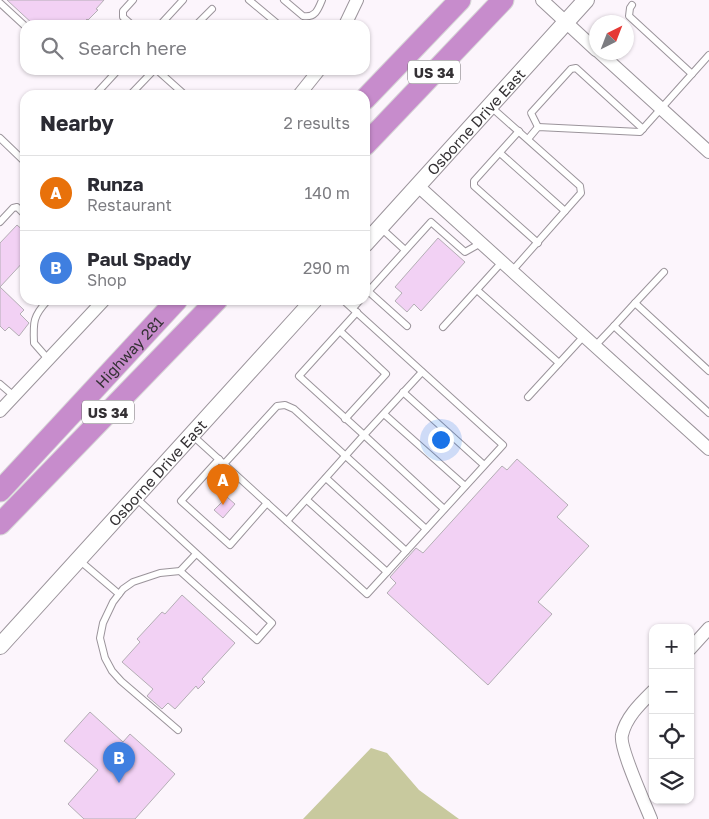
<!DOCTYPE html>
<meta charset="utf-8">
<style>
body{margin:0;font-family:"Golos Text",sans-serif;background:#f2f2f3;color:#2b2b33}
.controls{position:absolute;right:15px;bottom:15px;display:grid;overflow:hidden;border-radius:10px;box-shadow:0 1px 4px #0004}
.controls button{width:45px;height:45px;display:grid;place-items:center;padding:0;border:0;border-bottom:1px solid #e1e1e2;background:#fff;color:#2b2b33;font:25px sans-serif}
.compass{position:absolute;left:589px;top:15px;width:45px;height:45px;border-radius:50%;background:#fff;box-shadow:0 1px 4px #0004;rotate:42deg}
.you{position:absolute;left:440px;top:439px;width:18px;height:18px;margin:-12px;border:4px solid #fff;border-radius:50%;background:#1a73e8;box-shadow:0 0 0 8px #1a73e833}
.badge{display:grid;place-items:center;width:32px;height:32px;border-radius:50%;background:#111827;color:#fff;font-size:16px;font-weight:700}
.pin{position:absolute;translate:-50% -41px;filter:drop-shadow(0 1px 2px #0008)}
.pin::after{content:'';position:absolute;top:26px;width:18px;height:15px;background:inherit;clip-path:polygon(0 0,100% 0,50% 100%)}
.list{margin:0;padding:0;list-style:none}
h2{display:flex;justify-content:space-between;align-items:center;height:65px;margin:0;padding:0 20px;font-size:21px}
h2 small{font-size:16px;font-weight:400;color:#7c7c81}
.list li{display:grid;grid-template-columns:32px 1fr auto;gap:15px;align-items:center;box-sizing:border-box;height:75px;padding:0 20px;border-top:1px solid #e1e1e2}
.list b{display:block;font-size:19px;white-space:nowrap}
.list p{margin:0;font-size:16px;white-space:nowrap;color:#7c7c81}
.list em{font-size:16px;font-style:normal;color:#7c7c81}
.icon{flex:none;width:28px;height:28px;fill:none;stroke:currentColor;stroke-width:2;stroke-linecap:round;stroke-linejoin:round}
.map{position:relative;flex:none;width:709px;height:819px;overflow:hidden}
.search{position:absolute;background:#fff;box-shadow:0 1px 4px #0004;left:20px;top:20px;width:350px;height:55px;display:flex;align-items:center;gap:12px;box-sizing:border-box;padding:0 18px;border-radius:15px;color:#7c7c81;font-size:19px}
.panel{position:absolute;background:#fff;box-shadow:0 1px 4px #0004;left:20px;top:90px;width:350px;height:215px;border-radius:15px}
.map>svg:first-child{display:block}
</style>
<div class="map">
<svg width="709" height="819" viewBox="0 0 709 819">
<rect width="100%" height="100%" fill="#fcf5fc"/>
<path fill="#c8c99e" d="M371,748L387,753L419,790L459,819H303Z"/>
<g fill="#f2d1f4" stroke="#b4aeb5">
<path d="M7,0H104L96,9L98,10L88,20L87,19L81,25H34Z"/>
<path d="M17,225L25,232V260L0,287V243Z"/>
<path d="M438,238L465,262L421,311L414,304L407,312L395,301L402,293L395,287Z"/>
<path d="M0,287L24,310L20,314L29,323L19,336L9,327L5,331L0,326Z"/>
<path d="M517,459L568,505L557,517L589,546L538,602L552,614L488,685L387,593L396,583L390,577L416,548L423,553L502,466L507,470Z"/>
<path d="M227,497L235,504L223,518L214,510Z"/>
<path d="M182,595L235,643L202,679L205,682L198,689L196,686L175,709L168,703L162,709L147,696L153,689L122,662L140,642L137,639L162,612L165,614Z"/>
<path d="M90,712L123,742L130,734L175,774L135,819H84L68,804L98,770L64,741Z"/>
</g>
<g fill="none" stroke-linecap="round" stroke-linejoin="round">
<g stroke="#9b949b" stroke-width="8">
<g id="service">
<path d="M249,0L279,25"/>
<path d="M284,0L303,16C315,18 318,10 322,0"/>
<path d="M0,3L25,26"/>
<path d="M632,5L630,8L629,16L692,74"/>
<path d="M132,25L123,17V11L133,0"/>
<path d="M160,25L183,0"/>
<path d="M196,25L212,9"/>
<path d="M157,70L185,95"/>
<path d="M95,95L118,70"/>
<path d="M130,95L154,70"/>
<path d="M491,107L580,186L581,193L512,271"/>
<path d="M538,127L531,113L571,69L576,68L643,129"/>
<path d="M519,131L474,181V186L538,243"/>
<path d="M0,138L25,162"/>
<path d="M528,139L538,127L640,132L709,55"/>
<path d="M500,153L565,211"/>
<path d="M0,222L13,208L17,207L25,215"/>
<path d="M381,228L405,250"/>
<path d="M477,290L559,363"/>
<path d="M368,291L407,326"/>
<path d="M365,295L431,222L465,252L481,243"/>
<path d="M48,300C33,316 33,322 34,343L48,359"/>
<path d="M635,303L664,272"/>
<path d="M353,308L360,300"/>
<path d="M357,312L299,376L364,435L422,372"/>
<path d="M614,326L635,303L709,371"/>
<path d="M443,327L502,262"/>
<path d="M340,331L386,374L345,419"/>
<path d="M595,346L614,326L709,413"/>
<path d="M0,384L14,396"/>
<path d="M403,392L484,465"/>
<path d="M528,397L584,336"/>
<path d="M384,414L465,486"/>
<path d="M192,435L367,594L503,445L343,300"/>
<path d="M219,459L181,501L230,545L267,503"/>
<path d="M224,464L277,406L285,405L294,409L426,529"/>
<path d="M326,478L406,551"/>
<path d="M136,498L272,623L257,640L180,571"/>
<path d="M307,500L387,572"/>
<path d="M287,521L364,435L444,509"/>
<path d="M79,560L119,594"/>
<path d="M178,730L121,681L112,671L105,658L100,638L103,623L113,602L123,589L133,582L160,573L180,571L196,554"/>
</g>
</g>
<g stroke="#9b949b" stroke-width="14">
<g id="minor">
<path d="M542,0L596,50"/>
<path d="M345,25L357,0"/>
<path d="M599,52L709,152"/>
<path d="M299,95L319,70"/>
<path d="M418,186L709,449"/>
<path d="M0,411L104,300"/>
<path d="M690,649L709,628"/>
<path d="M651,819C645,804 619,747 622,735C626,717 641,703 653,691"/>
</g>
</g>
<g stroke="#9b949b" stroke-width="18">
<g id="tertiary">
<path id="s1" d="M365,244L586,0"/>
<path id="s2" d="M0,646L314,300"/>
</g>
</g>
<g stroke="#d6d6d6" stroke-width="23">
<g id="trunk">
<path d="M365,99L460,0"/>
<path d="M365,145L503,0"/>
<path id="s3" d="M0,491L177,300"/>
<path d="M0,524L217,300"/>
</g>
</g>
<use href="#service" stroke="#fff" stroke-width="6"/>
<use href="#minor" stroke="#fff" stroke-width="12"/>
<use href="#tertiary" stroke="#fff" stroke-width="16"/>
<use href="#trunk" stroke="#c78ccc" stroke-width="21"/>
</g>
<g text-anchor="middle" dominant-baseline="central" stroke-width="4.5" stroke-linejoin="round" paint-order="stroke">
<g fill="#fff" stroke="#716f71" stroke-width="1">
<rect x="408" y="60.5" width="52" height="23" rx="4"/>
<rect x="82" y="400.5" width="52" height="23" rx="4"/>
</g>
<g font-size="14" font-weight="bold" fill="#343134">
<text x="434" y="72">US 34</text>
<text x="108" y="412">US 34</text>
</g>
<g font-size="15" fill="#343134" stroke="#fff">
<text stroke="none"><textPath href="#s1" startOffset="165">Osborne Drive East</textPath></text>
<text stroke="none"><textPath href="#s3" startOffset="190">Highway 281</textPath></text>
<text stroke="none"><textPath href="#s2" startOffset="234">Osborne Drive East</textPath></text>
</g>
</g>
</svg>
<div class="controls">
<button>+</button>
<button>−</button>
<button><svg class="icon" aria-label="locate" viewBox="0 0 24 24"><circle cx="12" cy="12" r="6"/><path d="M12 2v4M12 18v4M2 12h4M18 12h4"/></svg></button>
<button><svg class="icon" aria-label="layers" viewBox="0 0 24 24"><path d="M12 4l9 5-9 5-9-5zM3 14l9 5 9-5"/></svg></button>
</div>
<svg class="compass" viewBox="-18 -18 36 36"><path d="M0-13l5 13h-10z" fill="#e53935"/><path d="M0 13l5-13h-10z" fill="#7c7c81"/></svg>
<div class="you"></div>
<div class="pin badge" style="left:223px;top:505px;background:#e8710a">A</div>
<div class="pin badge" style="left:119px;top:783px;background:#3f7fe0">B</div>
<div class="search"><svg class="icon" aria-label="search" viewBox="0 0 24 24"><circle cx="10" cy="10" r="6"/><path d="M15 15l6 6"/></svg>Search here</div>
<section class="panel">
<h2>Nearby<small>2 results</small></h2>
<ul class="list">
<li><span class="badge" style="background:#e8710a">A</span><div><b>Runza</b><p>Restaurant</p></div><em>140 m</em></li>
<li><span class="badge" style="background:#3f7fe0">B</span><div><b>Paul Spady</b><p>Shop</p></div><em>290 m</em></li>
</ul>
</section>
</div>
